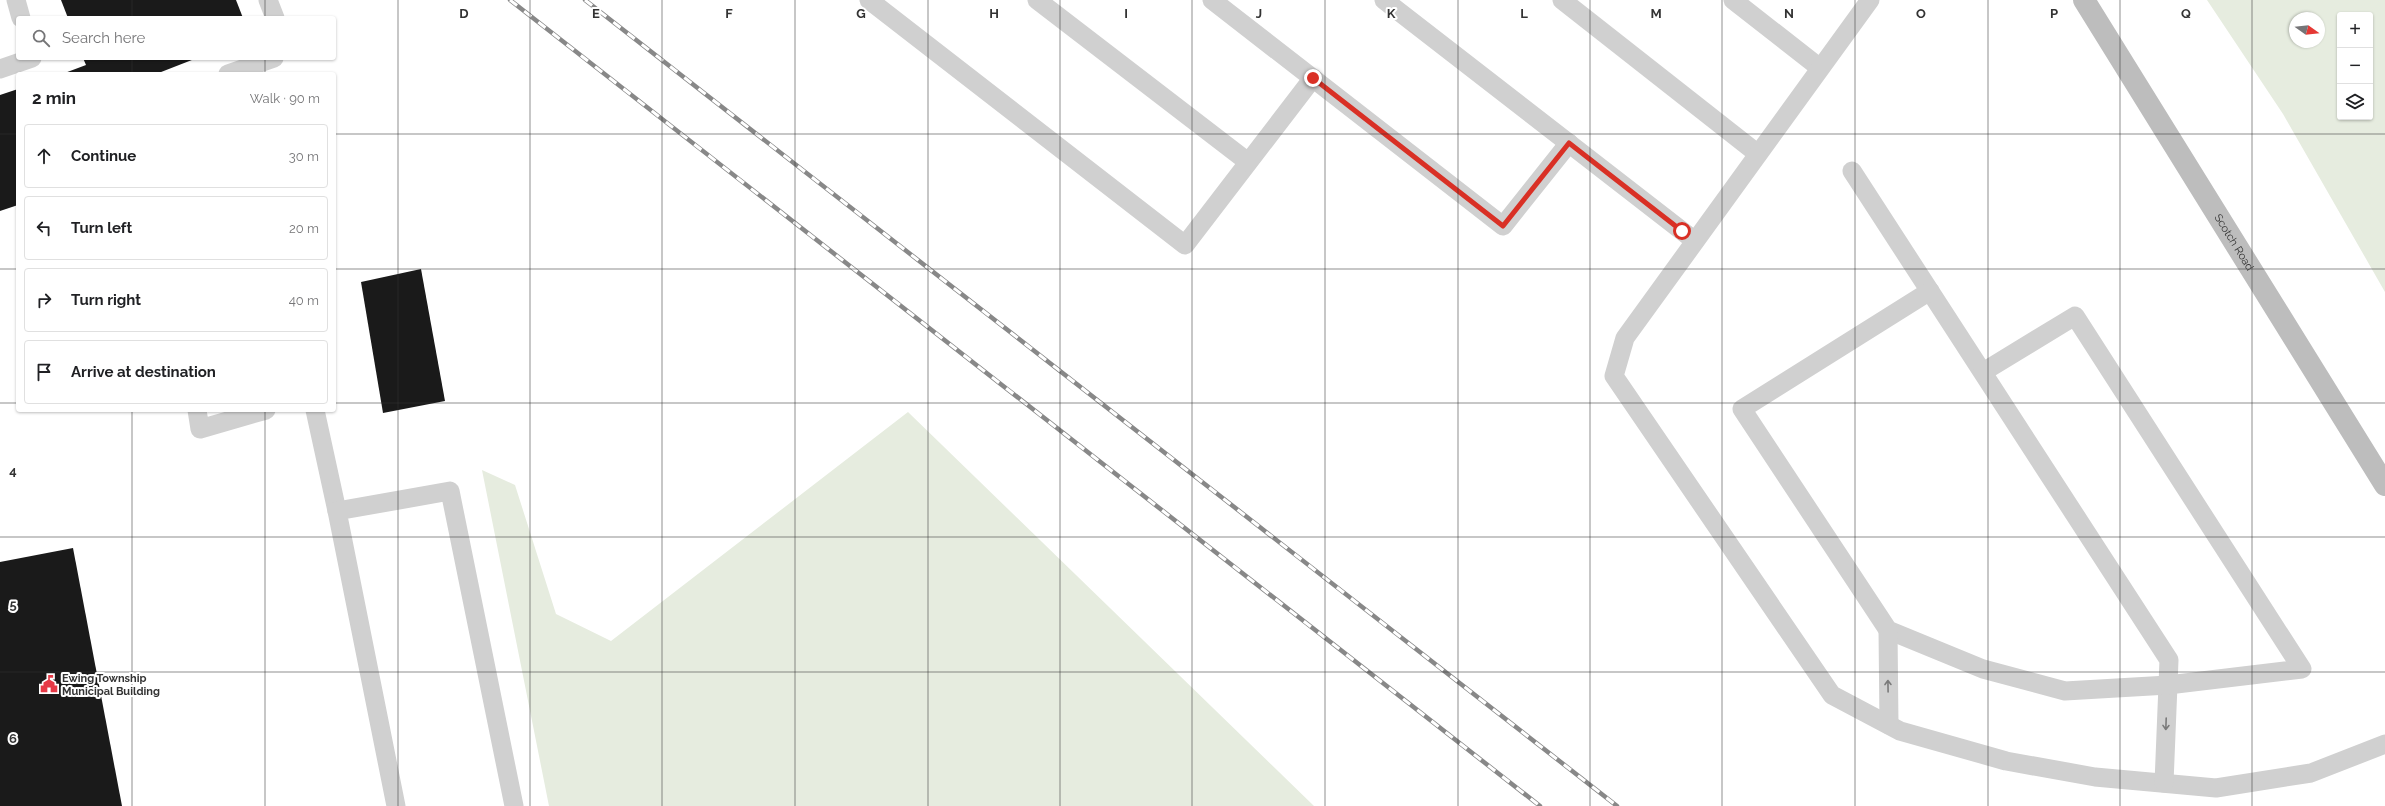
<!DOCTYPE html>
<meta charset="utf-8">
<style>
body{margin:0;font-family:Raleway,sans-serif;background:#f6f6f6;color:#202124}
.controls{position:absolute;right:12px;top:12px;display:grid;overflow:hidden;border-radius:4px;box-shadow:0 1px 3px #0004}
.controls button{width:36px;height:36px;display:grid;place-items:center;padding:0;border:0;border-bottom:1px solid #e0e0e0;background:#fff;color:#202124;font:20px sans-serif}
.compass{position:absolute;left:2289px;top:12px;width:36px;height:36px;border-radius:50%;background:#fff;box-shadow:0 1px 3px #0004;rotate:105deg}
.stop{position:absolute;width:12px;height:12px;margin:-9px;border:3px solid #d93025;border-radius:50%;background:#fff}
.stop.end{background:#d93025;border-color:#fff;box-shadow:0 1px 4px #0008}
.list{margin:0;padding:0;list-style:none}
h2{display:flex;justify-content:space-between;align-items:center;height:52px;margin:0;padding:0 16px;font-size:17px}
h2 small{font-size:13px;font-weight:400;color:#757577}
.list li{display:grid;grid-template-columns:26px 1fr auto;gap:12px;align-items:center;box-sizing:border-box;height:64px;margin:0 8px 8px;padding:0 8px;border:1px solid #e0e0e0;border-radius:4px}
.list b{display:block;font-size:15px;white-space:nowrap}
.list em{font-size:13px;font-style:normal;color:#757577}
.icon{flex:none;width:22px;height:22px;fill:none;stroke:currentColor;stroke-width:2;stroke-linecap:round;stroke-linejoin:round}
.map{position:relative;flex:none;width:2385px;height:806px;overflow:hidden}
.search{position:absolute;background:#fff;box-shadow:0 1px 3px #0004;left:16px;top:16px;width:320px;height:44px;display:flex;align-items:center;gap:10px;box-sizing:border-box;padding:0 14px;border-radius:4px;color:#757577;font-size:15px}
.panel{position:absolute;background:#fff;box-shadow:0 1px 3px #0004;left:16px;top:72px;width:320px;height:340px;border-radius:4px}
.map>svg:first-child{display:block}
</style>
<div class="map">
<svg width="2385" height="806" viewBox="0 0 2385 806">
<rect width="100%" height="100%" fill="#fff"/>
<g fill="#e6ecdf" fill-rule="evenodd">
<path d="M2207,0H2385V292L2283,114ZM2340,15H2370V117H2340ZM2295,18H2319V42H2295Z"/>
<path d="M908,412L1314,806H549L482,470L515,485L556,614L611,641Z"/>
</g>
<g fill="#1a1a1a">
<path d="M61,0H236L243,18H68Z"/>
<path d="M83,58H197L156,74H62L86,65Z"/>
<path d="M18,89V205L0,211V95Z"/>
<path d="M421,269L445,401L383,413L361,282Z"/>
<path d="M73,548L122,806H0V562Z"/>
</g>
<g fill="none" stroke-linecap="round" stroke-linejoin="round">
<g stroke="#d0d0d0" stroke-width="19">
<path d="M16,0L21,18"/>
<path d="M268,0L275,18"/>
<path d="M869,0L1185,245L1313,78"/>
<path d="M1037,0L1248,162"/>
<path d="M1212,0L1503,226L1569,143"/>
<path d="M1384,0L1695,241"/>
<path d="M1562,0L1758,154"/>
<path d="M1733,0L1820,68"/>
<path d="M1870,0L1625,338L1614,376L1832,695L1900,731L2006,761L2095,777L2216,788L2311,773L2385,744"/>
<path d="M0,69L32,58"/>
<path d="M228,74L274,58"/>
<path d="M1852,171L2169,660L2164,783"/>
<path d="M1930,291L1742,409L1888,630L1983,669L2065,691L2168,685L2302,669L2075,316L1983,372"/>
<path d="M197,410L200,429L266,410"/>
<path d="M315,410L337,511"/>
<path d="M1888,630L1889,725"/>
<path d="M396,806L337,511L450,491L514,806"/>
</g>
<path stroke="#bdbdbd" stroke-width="22" id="s1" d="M2084,0L2385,485"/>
<g stroke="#888" stroke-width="4.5">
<g id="rail">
<path d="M510,0L1540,806"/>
<path d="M585,0L1617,806"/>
</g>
</g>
<use href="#rail" stroke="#fff" stroke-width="3" stroke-dasharray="9" stroke-linecap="butt"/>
</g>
<defs><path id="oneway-shaft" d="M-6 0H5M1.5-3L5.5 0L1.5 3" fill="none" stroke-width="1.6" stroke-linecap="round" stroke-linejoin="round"/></defs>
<g stroke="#7a7a7a">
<use href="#oneway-shaft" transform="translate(1888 686) rotate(-91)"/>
<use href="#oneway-shaft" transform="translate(2166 724) rotate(92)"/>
</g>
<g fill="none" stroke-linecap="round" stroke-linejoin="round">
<path stroke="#d93025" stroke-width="5" d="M1313,78L1503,226L1569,143L1682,231"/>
</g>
<path fill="none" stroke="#333" stroke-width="1" stroke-opacity="0.55" d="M132,0V18M265,0V18M398,0V806M530,0V806M662,0V806M795,0V806M928,0V806M1060,0V806M1192,0V806M1325,0V806M1458,0V806M1590,0V806M1722,0V806M1855,0V806M1988,0V806M2120,0V806M2252,0V806M132,58V74M265,58V74M0,134H18M334,134H2385M0,269H18M334,269H2385M0,403H18M334,403H2385M132,410V806M265,410V806M0,537H2385M0,672H2385"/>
<defs>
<g id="civic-bare" transform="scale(1.38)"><path d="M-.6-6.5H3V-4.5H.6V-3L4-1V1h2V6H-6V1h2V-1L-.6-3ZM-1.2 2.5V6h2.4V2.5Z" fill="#e63946" stroke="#fff" stroke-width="2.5" paint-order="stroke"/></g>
</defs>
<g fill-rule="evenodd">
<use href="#civic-bare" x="49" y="684"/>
</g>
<g text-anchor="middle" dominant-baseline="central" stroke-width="4" stroke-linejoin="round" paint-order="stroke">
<g font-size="11" fill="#333" stroke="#fff">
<text stroke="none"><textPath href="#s1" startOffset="285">Scotch Road</textPath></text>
</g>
<g font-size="11" font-weight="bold" fill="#333" stroke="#fff" text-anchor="start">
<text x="62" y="678">Ewing Township<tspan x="62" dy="13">Municipal Building</tspan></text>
</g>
</g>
<g font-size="13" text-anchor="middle" font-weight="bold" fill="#333" stroke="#fff" stroke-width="4" stroke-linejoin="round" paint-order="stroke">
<text x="464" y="18">D</text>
<text x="596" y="18">E</text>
<text x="729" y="18">F</text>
<text x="861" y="18">G</text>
<text x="994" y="18">H</text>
<text x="1126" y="18">I</text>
<text x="1259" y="18">J</text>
<text x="1391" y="18">K</text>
<text x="1524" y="18">L</text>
<text x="1656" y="18">M</text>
<text x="1789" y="18">N</text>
<text x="1921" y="18">O</text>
<text x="2054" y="18">P</text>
<text x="2186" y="18">Q</text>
<text x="13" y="475">4</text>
<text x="13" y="609">5</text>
<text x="13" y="743">6</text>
</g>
</svg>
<div class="controls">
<button>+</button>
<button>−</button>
<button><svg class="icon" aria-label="layers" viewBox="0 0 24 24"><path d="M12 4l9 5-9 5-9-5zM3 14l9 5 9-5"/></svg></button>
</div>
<svg class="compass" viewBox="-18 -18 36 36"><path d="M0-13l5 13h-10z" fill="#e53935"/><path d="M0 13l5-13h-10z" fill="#757577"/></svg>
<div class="stop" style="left:1682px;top:231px"></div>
<div class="stop end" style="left:1313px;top:78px"></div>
<div class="search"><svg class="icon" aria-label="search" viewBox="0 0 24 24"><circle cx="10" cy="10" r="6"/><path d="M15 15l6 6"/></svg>Search here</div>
<section class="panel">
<h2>2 min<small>Walk · 90 m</small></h2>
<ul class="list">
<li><svg class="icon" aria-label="ahead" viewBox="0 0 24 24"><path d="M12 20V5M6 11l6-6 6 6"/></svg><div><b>Continue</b></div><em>30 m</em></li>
<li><svg class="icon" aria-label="left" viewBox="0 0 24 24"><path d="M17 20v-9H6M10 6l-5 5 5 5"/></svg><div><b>Turn left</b></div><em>20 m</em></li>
<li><svg class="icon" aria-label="right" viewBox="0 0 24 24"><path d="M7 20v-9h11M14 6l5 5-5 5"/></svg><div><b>Turn right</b></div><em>40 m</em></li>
<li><svg class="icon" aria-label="arrive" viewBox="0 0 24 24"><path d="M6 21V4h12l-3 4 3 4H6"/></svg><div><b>Arrive at destination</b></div></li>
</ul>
</section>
</div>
